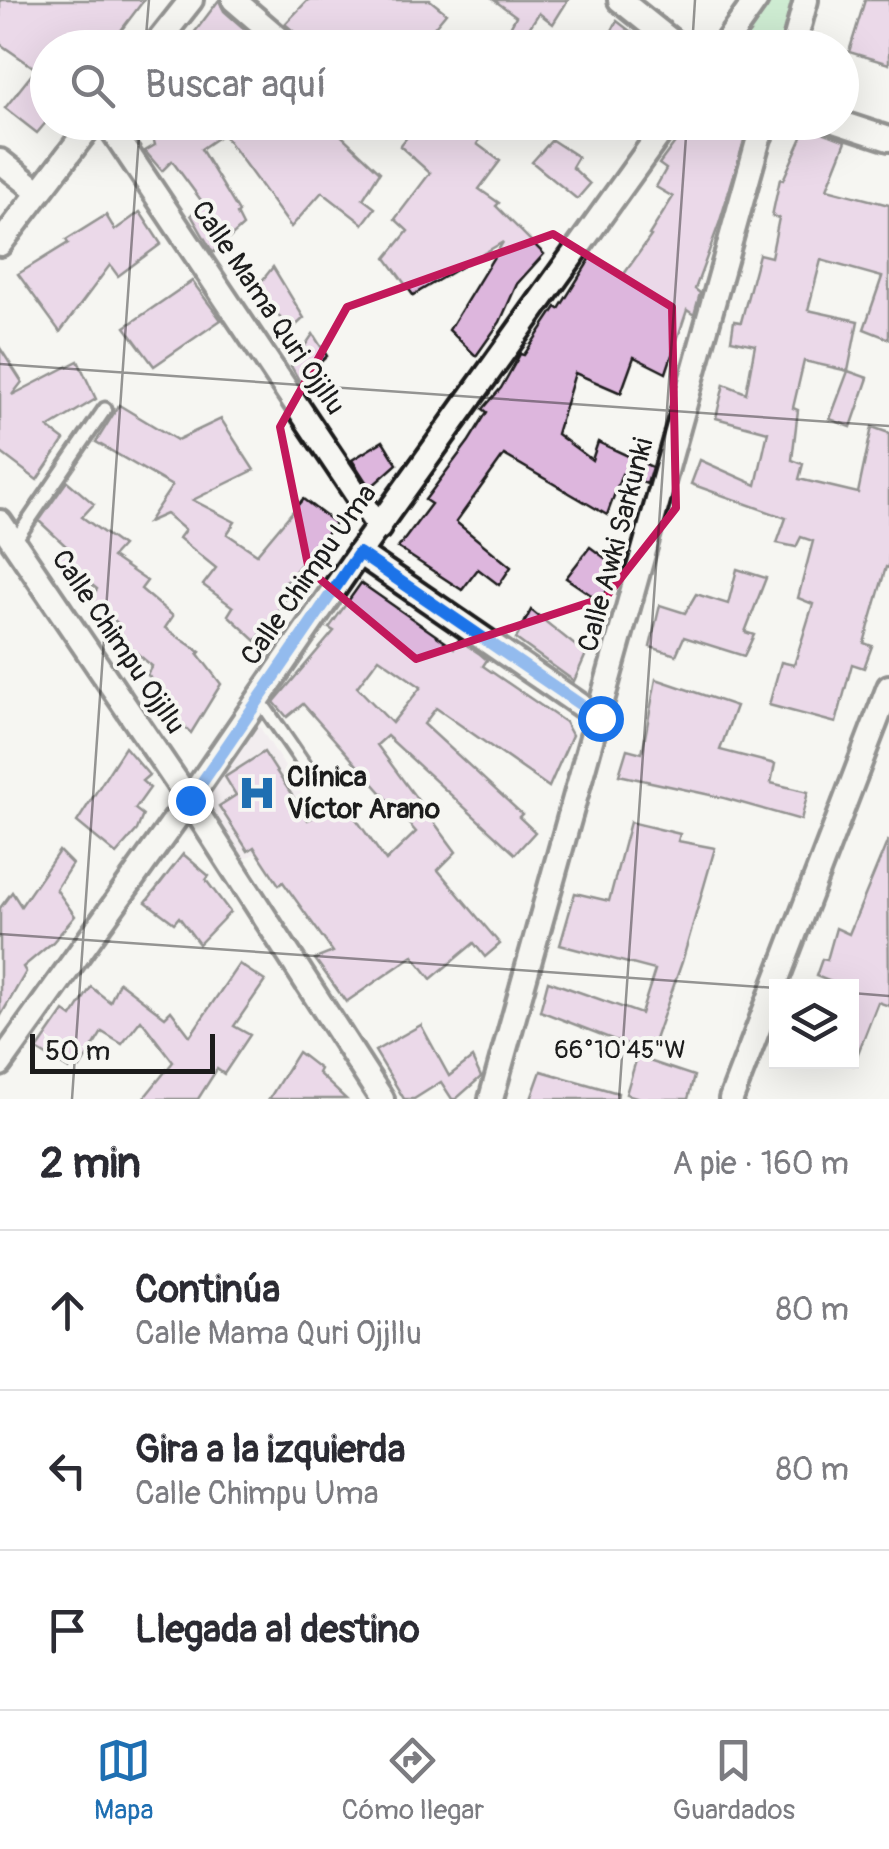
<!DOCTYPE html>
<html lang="es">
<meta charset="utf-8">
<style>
body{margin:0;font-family:Pangolin,sans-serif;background:#f2f2f3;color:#2b2b33}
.controls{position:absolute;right:30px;bottom:30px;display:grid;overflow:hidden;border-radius:0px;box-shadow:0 10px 40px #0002}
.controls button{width:90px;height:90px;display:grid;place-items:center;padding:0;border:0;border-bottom:2px solid #e1e1e2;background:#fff;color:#2b2b33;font:50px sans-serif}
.scale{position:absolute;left:30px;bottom:25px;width:185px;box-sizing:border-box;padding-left:10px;border:5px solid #1c1c1c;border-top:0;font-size:28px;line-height:35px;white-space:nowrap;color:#1c1c1c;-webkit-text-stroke:8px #f6f6f2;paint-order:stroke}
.stop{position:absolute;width:30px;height:30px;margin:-22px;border:8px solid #1a73e8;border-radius:50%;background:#fff}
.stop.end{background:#1a73e8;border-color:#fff;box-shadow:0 2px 10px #0008}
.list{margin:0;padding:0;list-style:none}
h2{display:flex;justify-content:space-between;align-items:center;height:130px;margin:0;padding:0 40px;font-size:42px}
h2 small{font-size:32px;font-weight:400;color:#7c7c81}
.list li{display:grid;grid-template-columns:65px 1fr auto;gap:30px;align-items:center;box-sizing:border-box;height:160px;padding:0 40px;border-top:2px solid #e1e1e2}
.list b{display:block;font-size:38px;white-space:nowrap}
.list p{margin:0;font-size:32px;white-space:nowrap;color:#7c7c81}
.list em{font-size:32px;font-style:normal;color:#7c7c81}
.icon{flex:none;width:55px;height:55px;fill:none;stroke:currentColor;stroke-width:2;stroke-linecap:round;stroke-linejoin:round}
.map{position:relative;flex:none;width:889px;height:1099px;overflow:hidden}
.search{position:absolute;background:#fff;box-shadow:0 10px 40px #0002;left:30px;right:30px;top:30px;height:110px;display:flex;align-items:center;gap:25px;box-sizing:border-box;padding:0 35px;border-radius:55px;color:#7c7c81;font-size:38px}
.sheet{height:610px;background:#fff}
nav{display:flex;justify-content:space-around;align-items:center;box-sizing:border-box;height:140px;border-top:2px solid #e1e1e2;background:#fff;font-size:28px;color:#7c7c81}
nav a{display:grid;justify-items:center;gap:5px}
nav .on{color:#1f6fb2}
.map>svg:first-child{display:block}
</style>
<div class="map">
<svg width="889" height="1099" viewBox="0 0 889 1099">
<rect width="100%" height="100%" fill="#f6f6f2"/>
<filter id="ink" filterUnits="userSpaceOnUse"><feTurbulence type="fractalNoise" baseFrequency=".01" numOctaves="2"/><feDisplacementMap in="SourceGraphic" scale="20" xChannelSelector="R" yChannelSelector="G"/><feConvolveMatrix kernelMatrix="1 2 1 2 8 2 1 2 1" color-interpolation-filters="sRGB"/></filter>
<g filter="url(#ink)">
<path fill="#eee3ec" d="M258,724L316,816L245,859L211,809L212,788Z"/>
<path fill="#9ddfaa" stroke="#5c7e63" stroke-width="2.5" d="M770,0H795L782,47L736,48Z"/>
<g fill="#ddb6dd" stroke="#1c1c1c" stroke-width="2.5" fill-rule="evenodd">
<path d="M0,0H144L116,37L108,32L97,48H48V120L37,133L5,108L36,69L0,44Z"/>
<path d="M219,0L224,11L266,48H194L201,38L194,33Z"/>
<path d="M308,0H430L446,13L417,48H305L300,37L285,24Z"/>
<path d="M494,0H568L553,24L539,13L516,48H499L516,16Z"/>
<path d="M865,0H889V64L849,52Z"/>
<path d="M617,21L652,48H603Z"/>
<path d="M149,122H327L380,172L363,199L375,208L363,224L322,192L291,227L223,134L201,149L239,212L237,214L243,226L213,253L191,215L203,203L172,161L162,171L145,151L155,145Z"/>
<path d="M419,122H476L485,132L477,144L500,161L479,189L499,203L496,206L544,254L517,284L500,322L476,356L449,330L503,242L413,295L386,258L408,231L395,219L430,173L400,146Z"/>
<path d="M690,122H750L719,224L695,289L700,293L694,315L687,310L666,373L634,357L621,393L575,373L557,434L592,460L598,442L652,467L647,484L622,474L607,515L504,455L456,522L511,567L499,585L478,569L462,590L398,548L431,504L425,500L469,441L487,412L483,409L501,388L518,358L520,354L524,355L556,307L559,309L592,256L624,274L651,236L649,235L673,197L656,187L666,169L659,164Z"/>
<path d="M807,126L846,141L827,189L889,205V339L864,329L882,277L821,260L808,310L858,321L848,371L804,361L793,408L798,410L792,460L803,464L799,479L858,493L872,427L889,433V568L886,567L864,643L872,646L864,668L852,664L836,723L769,705L781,662L794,665L813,604L798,598L813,541L801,537L796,547L777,543L786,518L691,484L700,460L756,485L768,432L716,418L724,384L746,393L755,345L731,340L734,321L741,322L759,254L771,257L779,218L772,216L780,179L783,180Z"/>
<path d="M552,140L578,157L572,167L590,184L577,199L532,162Z"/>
<path d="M140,212L161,244L118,276L110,265L60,332L18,274L68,243L66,240L106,215L115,230Z"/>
<path d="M273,267L304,318L290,331L257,287Z"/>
<path d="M192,281L221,320L154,366L125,327Z"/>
<path d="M313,334L327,356L300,382L291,366Z"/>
<path d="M0,348L22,382L12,395L78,361L96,399L48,428L64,440L37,480L0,452Z"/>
<path d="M848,371L868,378L851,427L830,419Z"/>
<path d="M119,405L177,440L221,419L254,470L193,500L235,522L227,534L257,554L303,499L335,523L282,587L290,593L256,641L228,615L233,607L203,585L216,568L179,538L185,530L166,514L148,522L172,486L96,442Z"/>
<path d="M383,441L397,464L370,488L352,460Z"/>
<path d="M67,481L94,504L82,517L122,546L112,557L147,581L141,589L173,616L165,628L200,652L198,654L221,684L191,733L168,712L173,703L147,674L152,666L114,634L120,625L90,600L97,589L56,556L66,546L39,521Z"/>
<path d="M590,547L621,570L600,601L566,578Z"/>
<path d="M737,569L766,578L745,632L754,635L744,656L684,637L676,655L650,647L660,605L685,613L696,594L728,604Z"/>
<path d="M361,583L454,648L459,640L480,654L487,660L483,666L565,722L572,735L549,787L436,708L424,724L522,814L519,817L535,832L515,854L387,736L377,745L456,852L438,870L500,944L485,957L474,943L431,979L413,956L346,1002L315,959L333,952L283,882L279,885L254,847L248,851L219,806L236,795L225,777L264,752L308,820L344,802L386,861L416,832L303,704L287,717L274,702L334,631L329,628ZM379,658L421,687L392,723L357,687Z"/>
<path d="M531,610L586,654L574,681L516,639Z"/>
<path d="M656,679L736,706L720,750L775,764L771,783L808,792L801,820L724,798L619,775L627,749L642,753Z"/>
<path d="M125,747L149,775L142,781L150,788L135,809L143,815L137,830L116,854L77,822Z"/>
<path d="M630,822L680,834L678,841L715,848L682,962L650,1054L629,1049L630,1046L540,1011L548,981L641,1014L655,970L560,945L575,893L609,901Z"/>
<path d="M888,840L889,1006L878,1002L853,1066L852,986H841L816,976L822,959L827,960L836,928L849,934Z"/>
<path d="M59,851L72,864L56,889L75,916L53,942L23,967L26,972L0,1017V908L12,892L21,906Z"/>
<path d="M183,854L209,876L206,880L230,912L199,944L179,917L174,923L146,902Z"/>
<path d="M239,964L265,981L234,1026L250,1035L224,1074L217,1069L198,1099H143L173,1062L141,1020L122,1044L102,1032L80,1068L73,1063L69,1070L37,1050L64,1011L72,1017L91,987L110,1002L119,982L165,1017L171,1011L190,1036Z"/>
<path d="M421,1025L449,1076L472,1058L481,1077L456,1099H452L441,1082L414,1099H404L375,1051Z"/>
<path d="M298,1052L320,1069L318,1073L346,1099H269Z"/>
<path d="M637,1057L694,1076L688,1099H643L626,1094Z"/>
<path d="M541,1071L618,1093L617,1099H531Z"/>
</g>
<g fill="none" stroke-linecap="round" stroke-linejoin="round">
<g stroke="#1c1c1c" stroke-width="19">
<g id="service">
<path d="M14,542L105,409"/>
<path d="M259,699L305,766"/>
</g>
</g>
<g stroke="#1c1c1c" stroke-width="30">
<g id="minor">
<path d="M234,0L290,48"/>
<path d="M620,0L680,48"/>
<path d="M153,48L191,0"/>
<path d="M722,48L756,0"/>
<path d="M793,48L806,0"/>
<path d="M107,122L379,528"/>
<path d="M837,122L889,139"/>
<path d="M0,161L38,191"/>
<path d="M0,244L93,122"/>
<path d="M0,522L189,800L382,1099"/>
<path d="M359,553L599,718"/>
<path d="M0,1064L189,800L359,553L668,122"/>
<path d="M491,1099L759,138L767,122"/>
<path d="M731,1099L889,687"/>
</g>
</g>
<use href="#service" stroke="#f6f6f2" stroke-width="11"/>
<use href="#minor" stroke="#f6f6f2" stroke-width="22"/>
</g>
</g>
<g fill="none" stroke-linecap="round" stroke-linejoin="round" filter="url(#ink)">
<path stroke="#1a73e8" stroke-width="12" d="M190,800L359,553L600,718"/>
</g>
<path d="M0 0H889V1099H0ZM553,234L672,307L676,508L606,597L416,659L309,570L280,427L347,307Z" fill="#f6f6f2" fill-opacity=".55" fill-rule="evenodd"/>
<path fill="none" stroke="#c2185b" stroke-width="8" stroke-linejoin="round" d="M553,234L672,307L676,508L606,597L416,659L309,570L280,427L347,307Z"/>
<path fill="none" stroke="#1c1c1c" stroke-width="2.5" stroke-opacity="0.45" d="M145,48L149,0M692,48L695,0M0,364L889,426M0,934L776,988M852,993L889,996M72,1099L140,122M619,1099L687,122"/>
<defs>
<g id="hospital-bare" transform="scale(3)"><path d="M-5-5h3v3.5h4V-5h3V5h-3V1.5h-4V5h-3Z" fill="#1f6fb2" stroke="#f6f6f2" stroke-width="2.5" paint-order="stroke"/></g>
</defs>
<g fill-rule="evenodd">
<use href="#hospital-bare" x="257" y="793"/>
</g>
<g text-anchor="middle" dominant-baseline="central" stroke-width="8" stroke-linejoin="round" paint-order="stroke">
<g font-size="28" fill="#1c1c1c" stroke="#f6f6f2">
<text transform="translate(268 308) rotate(56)">Calle Mama Quri Ojjllu</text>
<text transform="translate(616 545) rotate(-75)">Calle Awki Sarkunki</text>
<text transform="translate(309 575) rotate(-55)">Calle Chimpu Uma</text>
<text transform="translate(118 642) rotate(56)">Calle Chimpu Ojjllu</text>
</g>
<g font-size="28" font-weight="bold" fill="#1c1c1c" stroke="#f6f6f2" text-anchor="start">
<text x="287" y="777">Clínica<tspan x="287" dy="32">Víctor Arano</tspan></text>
</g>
</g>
<g font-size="25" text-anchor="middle" fill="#1c1c1c" stroke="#f6f6f2" stroke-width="8" stroke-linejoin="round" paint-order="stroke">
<text x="620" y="1058">66°10'45"W</text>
</g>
</svg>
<div class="controls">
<button><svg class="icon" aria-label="layers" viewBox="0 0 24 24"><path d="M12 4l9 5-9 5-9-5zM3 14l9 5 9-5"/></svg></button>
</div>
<div class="scale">50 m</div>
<div class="stop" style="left:600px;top:718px"></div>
<div class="stop end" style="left:190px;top:800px"></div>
<div class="search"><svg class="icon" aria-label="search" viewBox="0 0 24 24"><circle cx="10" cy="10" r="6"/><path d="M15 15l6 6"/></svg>Buscar aquí</div>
</div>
<section class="sheet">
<h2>2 min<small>A pie · 160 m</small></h2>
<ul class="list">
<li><svg class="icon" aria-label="ahead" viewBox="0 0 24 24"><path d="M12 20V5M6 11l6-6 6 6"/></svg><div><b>Continúa</b><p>Calle Mama Quri Ojjllu</p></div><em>80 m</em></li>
<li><svg class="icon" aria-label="left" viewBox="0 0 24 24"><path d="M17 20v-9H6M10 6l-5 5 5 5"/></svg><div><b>Gira a la izquierda</b><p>Calle Chimpu Uma</p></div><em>80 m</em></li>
<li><svg class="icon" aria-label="arrive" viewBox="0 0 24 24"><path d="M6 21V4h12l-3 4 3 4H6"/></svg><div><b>Llegada al destino</b></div></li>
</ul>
</section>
<nav>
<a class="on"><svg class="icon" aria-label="map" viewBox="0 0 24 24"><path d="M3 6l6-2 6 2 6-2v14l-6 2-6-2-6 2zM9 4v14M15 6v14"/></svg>Mapa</a>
<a><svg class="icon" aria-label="directions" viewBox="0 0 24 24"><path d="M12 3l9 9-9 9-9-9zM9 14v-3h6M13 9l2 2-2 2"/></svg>Cómo llegar</a>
<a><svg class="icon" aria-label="saved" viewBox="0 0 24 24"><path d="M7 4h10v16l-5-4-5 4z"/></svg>Guardados</a>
</nav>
